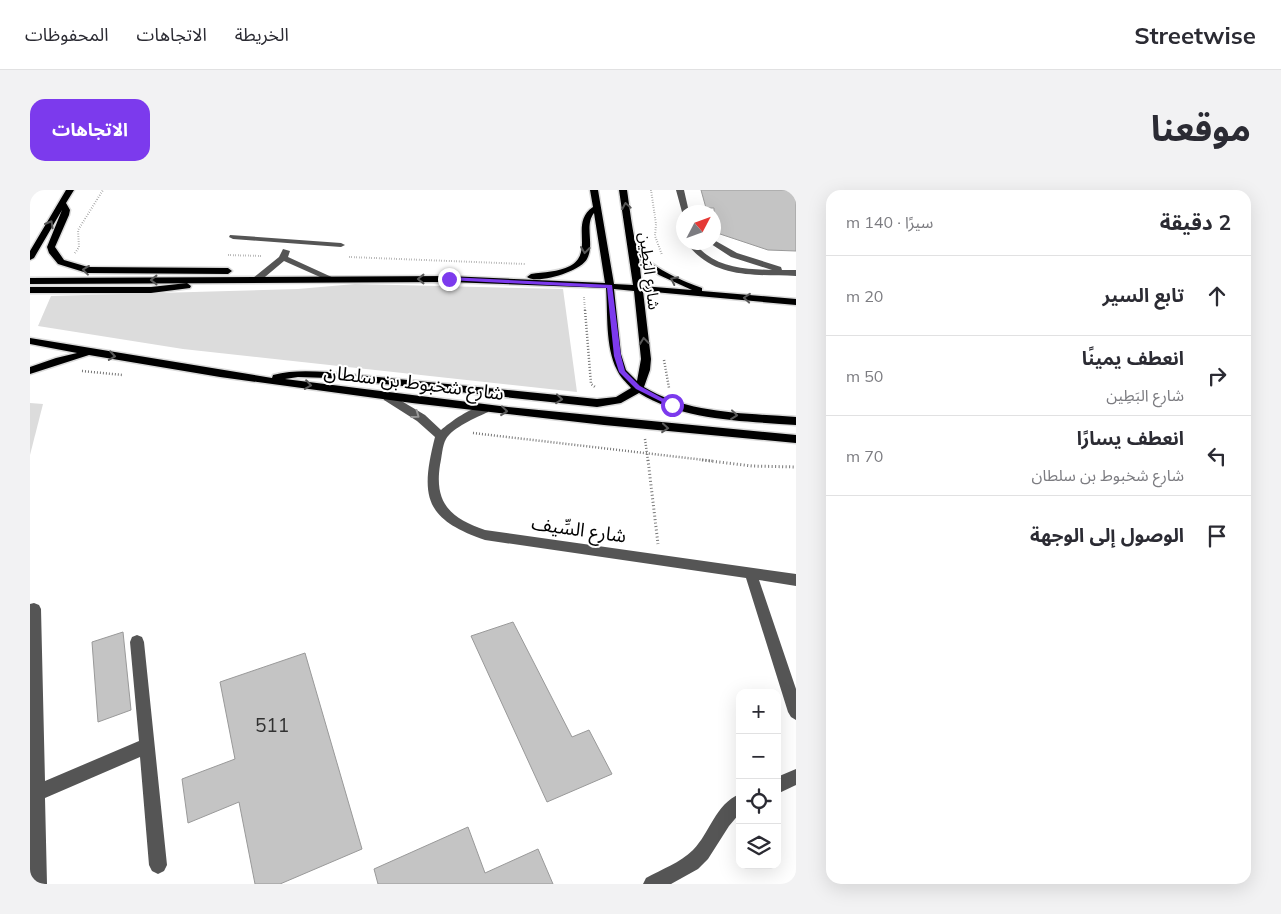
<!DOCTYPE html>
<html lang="ar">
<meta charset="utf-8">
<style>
body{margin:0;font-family:Mulish,"Noto Sans Arabic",sans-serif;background:#f2f2f3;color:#2b2b33;direction:rtl}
.controls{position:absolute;right:15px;bottom:15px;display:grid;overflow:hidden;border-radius:10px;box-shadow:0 5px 20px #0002}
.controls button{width:45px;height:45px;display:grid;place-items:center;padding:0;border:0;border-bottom:1px solid #e1e1e2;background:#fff;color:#2b2b33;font:25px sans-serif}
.compass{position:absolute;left:646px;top:15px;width:45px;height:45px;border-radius:50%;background:#fff;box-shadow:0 5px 20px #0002;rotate:49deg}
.stop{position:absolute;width:15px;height:15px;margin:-11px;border:4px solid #7c3aed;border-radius:50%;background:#fff}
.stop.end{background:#7c3aed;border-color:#fff;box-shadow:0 1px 5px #0008}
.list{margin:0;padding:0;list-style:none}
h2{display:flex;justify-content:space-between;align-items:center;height:65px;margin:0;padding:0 20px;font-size:21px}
h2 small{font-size:16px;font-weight:400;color:#7c7c81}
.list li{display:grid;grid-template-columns:32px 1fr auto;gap:15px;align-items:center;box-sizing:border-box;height:80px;padding:0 20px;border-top:1px solid #e1e1e2}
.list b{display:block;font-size:19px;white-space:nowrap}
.list p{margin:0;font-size:16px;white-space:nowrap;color:#7c7c81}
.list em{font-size:16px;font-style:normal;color:#7c7c81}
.icon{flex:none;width:28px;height:28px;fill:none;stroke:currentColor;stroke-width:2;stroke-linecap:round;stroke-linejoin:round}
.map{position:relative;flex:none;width:766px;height:694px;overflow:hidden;direction:ltr;border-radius:15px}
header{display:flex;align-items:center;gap:30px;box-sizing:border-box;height:70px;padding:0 25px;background:#fff;border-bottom:1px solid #e1e1e2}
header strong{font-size:24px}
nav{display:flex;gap:28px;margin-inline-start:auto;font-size:18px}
.intro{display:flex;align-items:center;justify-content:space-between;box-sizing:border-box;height:120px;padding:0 30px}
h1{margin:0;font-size:35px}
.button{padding:12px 22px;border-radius:15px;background:#7c3aed;color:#fff;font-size:18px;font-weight:700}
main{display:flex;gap:30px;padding:0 30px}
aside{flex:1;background:#fff;border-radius:15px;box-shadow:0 5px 20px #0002}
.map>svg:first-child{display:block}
</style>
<header>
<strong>Streetwise</strong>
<nav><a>الخريطة</a><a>الاتجاهات</a><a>المحفوظات</a></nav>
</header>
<div class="intro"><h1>موقعنا</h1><a class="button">الاتجاهات</a></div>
<main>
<aside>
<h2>2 دقيقة<small>سيرًا · 140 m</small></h2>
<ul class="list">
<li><svg class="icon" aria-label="ahead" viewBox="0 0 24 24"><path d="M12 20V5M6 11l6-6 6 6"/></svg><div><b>تابع السير</b></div><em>20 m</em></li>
<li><svg class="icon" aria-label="right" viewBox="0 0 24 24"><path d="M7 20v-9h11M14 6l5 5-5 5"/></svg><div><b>انعطف يمينًا</b><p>شارع البَطِين</p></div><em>50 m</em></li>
<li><svg class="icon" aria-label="left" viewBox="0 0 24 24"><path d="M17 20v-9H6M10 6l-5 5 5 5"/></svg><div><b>انعطف يسارًا</b><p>شارع شخبوط بن سلطان</p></div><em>70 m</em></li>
<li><svg class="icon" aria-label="arrive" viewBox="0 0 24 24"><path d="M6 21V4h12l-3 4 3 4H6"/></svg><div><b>الوصول إلى الوجهة</b></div></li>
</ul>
</aside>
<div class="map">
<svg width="766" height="694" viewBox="0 0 766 694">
<rect width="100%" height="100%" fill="#fff"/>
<g fill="#dcdcdc">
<path d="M325,94L533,99L547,202L153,159L8,136L21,106L268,99Z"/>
<path d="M0,213L13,214L0,265Z"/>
</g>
<g fill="#c4c4c4" stroke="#999">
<path d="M671,0H766V61L738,60L684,42V18H676Z"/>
<path d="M483,432L542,547L559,540L582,584L517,612L441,446Z"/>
<path d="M93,442L101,520L68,532L62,452Z"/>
<path d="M275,463L332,659L250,694H225L209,612L158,633L152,589L205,569L190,492Z"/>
<path d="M438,637L455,683L508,659L523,694H348L344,679Z"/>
</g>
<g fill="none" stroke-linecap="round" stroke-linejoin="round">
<g stroke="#dbdbdb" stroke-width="3">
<g id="major">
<path d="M0,0H5L0,4Z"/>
<path d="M36,0H44L36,13L40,20L39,25L25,57L34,70L58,77L198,78L202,81L198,84L57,83L28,74L19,63L17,57L32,20L4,68L0,70V61Z"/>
<path d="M560,0H568L584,94L603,95L589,0H597C599,13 603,47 607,57C617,77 653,91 672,98V101L766,109V115L613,101L621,169L620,180L614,197C658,224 715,223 766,227V235C714,231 654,231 609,203L591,213L567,217L298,188L268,187L255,189L478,217L766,245V253L574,235L382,213L190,187L59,165L0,184V177L26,168L47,163L0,154V148L242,188L243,185C261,180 280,181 298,182L567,209L586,207L601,198C596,192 590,187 587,180C575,156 578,124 576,98L419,92L0,94V88L419,86L575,93L564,23C554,36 565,54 557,69C551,81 507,95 497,87L501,84C514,82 528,82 540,76C565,62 539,33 563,17ZM609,69L629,85L662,100L612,96ZM584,99L604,101L611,169L607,191L596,180L591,164Z"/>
<path d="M157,93L161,96L160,98L121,103H0V97H121Z"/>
</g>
</g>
<g stroke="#777" stroke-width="2" stroke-dasharray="0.5 2" stroke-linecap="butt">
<path d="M621,0L626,34L625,46L632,65"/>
<path d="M45,63L49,57L48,40L73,0"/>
<path d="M198,65L231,66"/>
<path d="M319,67L495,74"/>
<path d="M554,107L555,121"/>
</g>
<g stroke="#777" stroke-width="2.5" stroke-dasharray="1 2" stroke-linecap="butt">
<path d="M555,120L561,194L565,197"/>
<path d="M634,170L639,198"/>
<path d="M52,181L93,185"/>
<path d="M443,243L683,271"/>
<path d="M615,249L618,271"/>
</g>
<g stroke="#777" stroke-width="3" stroke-dasharray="1 2.5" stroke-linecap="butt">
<path d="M618,270L628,354"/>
<path d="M672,270L722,276L766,277"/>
</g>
<g fill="#555" fill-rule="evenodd">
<path d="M646,0H654L659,22L654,24L652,22Z"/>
<path d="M200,45L311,53L315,55L311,57L203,49L199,47Z"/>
<path d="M684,50L707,63L751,77L752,80H766V86C725,84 683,90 656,52H664C683,78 713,79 742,80L701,67L678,52H684Z"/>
<path d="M253,59L260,61L258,67L306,89L299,91L254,71L229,92H223V88L249,67Z"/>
<path d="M358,203L395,225L411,240C420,232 446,213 458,216L459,219L458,222C447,227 422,238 416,249C412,256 412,267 410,275C404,314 421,328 455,340L766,384V396L729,390L766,499V530L761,527L758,522L716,388L455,350C394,329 390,306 405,247L387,231L354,210L353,207Z"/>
<path d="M4,413L9,415L11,419L15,591L109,551L100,452L102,447L107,445L112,447L114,452L137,675L134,681L128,684L122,681L119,675L110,567L15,608L17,694H0V414Z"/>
<path d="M766,579V595L747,604V587Z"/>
<path d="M710,604V623L699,636L678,669L668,679L641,694H613L616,688C632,679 650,673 663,660C680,643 685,614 710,604Z"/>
</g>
<use href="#major" fill="#000" fill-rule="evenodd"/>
</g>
<defs><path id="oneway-chevron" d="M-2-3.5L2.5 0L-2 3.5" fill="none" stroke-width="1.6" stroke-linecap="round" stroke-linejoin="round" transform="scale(1.25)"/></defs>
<g stroke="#595959">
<use href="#oneway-chevron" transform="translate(596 16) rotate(-100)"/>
<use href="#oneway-chevron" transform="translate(20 34) rotate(-60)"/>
<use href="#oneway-chevron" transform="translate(555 60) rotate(97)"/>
<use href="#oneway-chevron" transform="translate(56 80) rotate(-173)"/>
<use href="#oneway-chevron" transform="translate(391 89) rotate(-180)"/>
<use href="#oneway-chevron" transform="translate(124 90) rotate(180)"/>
<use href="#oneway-chevron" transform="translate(644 90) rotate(-154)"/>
<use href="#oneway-chevron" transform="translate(717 108) rotate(-175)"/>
<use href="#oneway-chevron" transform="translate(614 151) rotate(-97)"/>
<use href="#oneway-chevron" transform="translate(82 166) rotate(9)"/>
<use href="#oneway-chevron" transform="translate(278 195) rotate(8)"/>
<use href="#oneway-chevron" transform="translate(529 209) rotate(6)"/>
<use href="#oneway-chevron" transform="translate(474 221) rotate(6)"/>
<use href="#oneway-chevron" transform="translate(704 225) rotate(6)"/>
<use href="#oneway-chevron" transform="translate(635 238) rotate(5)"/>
</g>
<use stroke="#999" href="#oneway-chevron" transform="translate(386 225) rotate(36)"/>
<path fill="#7c3aed" d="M419,87L582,95L591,166L595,181L610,196L645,215L640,216L606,199L589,182L584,166L577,98L417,90Z"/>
<g text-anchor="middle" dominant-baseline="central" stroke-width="4" stroke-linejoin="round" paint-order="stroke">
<g font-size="16" fill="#000" stroke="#fff">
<text transform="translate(620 81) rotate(83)">شارع البَطِين</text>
</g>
<g font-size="19" fill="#000" stroke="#fff">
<text transform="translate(384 192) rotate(7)">شارع شخبوط بن سلطان</text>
<text transform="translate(549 339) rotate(8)">شارع السِّيف</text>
</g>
<g font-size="19" fill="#313131">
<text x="242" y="535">511</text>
</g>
</g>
</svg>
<div class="controls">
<button>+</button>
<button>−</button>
<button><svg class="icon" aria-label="locate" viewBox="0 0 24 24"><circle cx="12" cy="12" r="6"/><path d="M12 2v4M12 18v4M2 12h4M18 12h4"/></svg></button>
<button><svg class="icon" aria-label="layers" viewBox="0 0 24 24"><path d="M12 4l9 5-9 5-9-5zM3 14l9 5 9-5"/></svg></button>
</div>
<svg class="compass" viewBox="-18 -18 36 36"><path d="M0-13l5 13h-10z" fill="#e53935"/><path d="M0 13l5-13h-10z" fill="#7c7c81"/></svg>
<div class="stop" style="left:642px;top:215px"></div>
<div class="stop end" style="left:419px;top:89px"></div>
</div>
</main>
